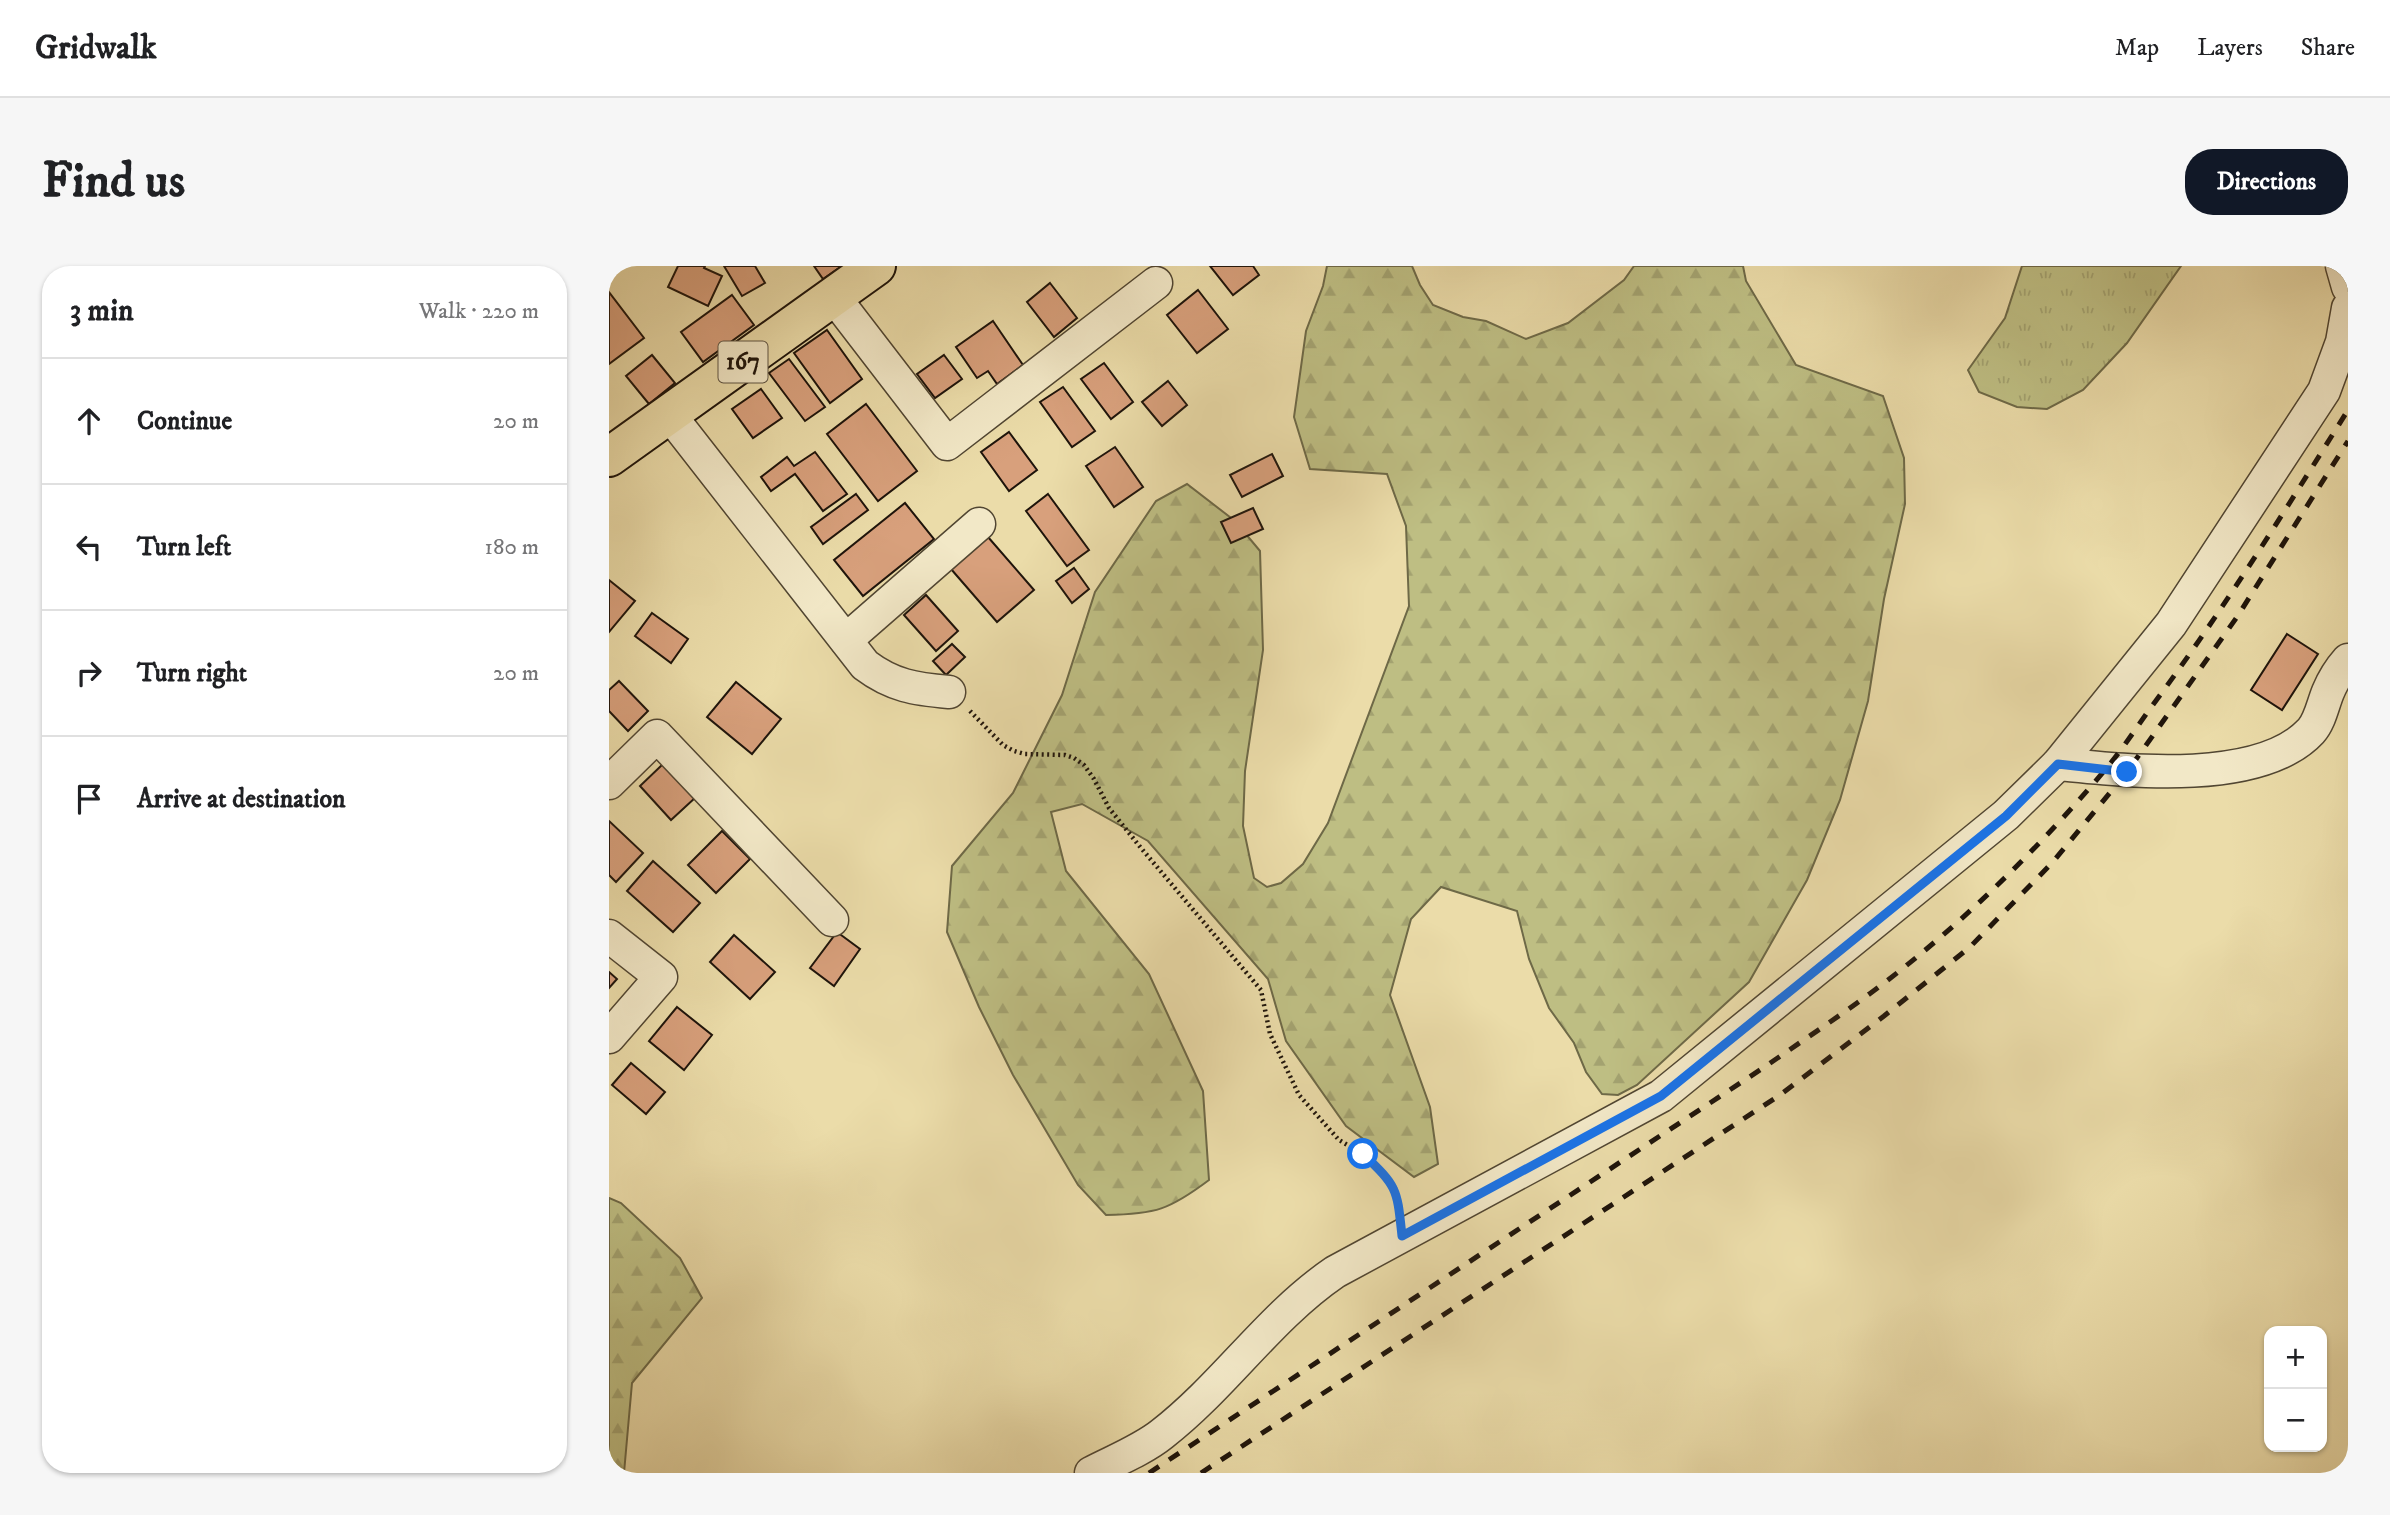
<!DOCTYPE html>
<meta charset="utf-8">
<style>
body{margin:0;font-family:"IM FELL DW Pica",serif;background:#f6f6f6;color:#202124}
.controls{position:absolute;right:21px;bottom:21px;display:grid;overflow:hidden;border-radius:14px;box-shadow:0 2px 5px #0004}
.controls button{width:63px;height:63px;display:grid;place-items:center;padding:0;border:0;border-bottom:2px solid #e0e0e0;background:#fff;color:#202124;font:35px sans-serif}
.stop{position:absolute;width:21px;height:21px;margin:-16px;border:5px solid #1a73e8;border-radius:50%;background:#fff}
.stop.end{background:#1a73e8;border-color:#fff;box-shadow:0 2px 7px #0008}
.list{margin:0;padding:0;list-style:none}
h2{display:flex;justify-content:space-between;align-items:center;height:91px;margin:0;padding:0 28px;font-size:30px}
h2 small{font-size:23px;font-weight:400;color:#757577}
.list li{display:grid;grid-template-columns:46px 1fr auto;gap:21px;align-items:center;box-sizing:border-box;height:126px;padding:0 28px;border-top:2px solid #e0e0e0}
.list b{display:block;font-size:26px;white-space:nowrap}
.list em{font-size:23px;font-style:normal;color:#757577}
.icon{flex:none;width:38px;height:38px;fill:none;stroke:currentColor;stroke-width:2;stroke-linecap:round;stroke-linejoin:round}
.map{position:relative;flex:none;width:1739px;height:1207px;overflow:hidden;border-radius:28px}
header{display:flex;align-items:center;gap:42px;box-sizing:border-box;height:98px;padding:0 35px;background:#fff;border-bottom:2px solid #e0e0e0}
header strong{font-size:33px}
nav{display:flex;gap:38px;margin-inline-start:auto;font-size:24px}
.intro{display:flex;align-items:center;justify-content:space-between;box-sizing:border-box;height:168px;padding:0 42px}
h1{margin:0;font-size:49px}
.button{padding:18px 32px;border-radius:28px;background:#111827;color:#fff;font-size:24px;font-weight:700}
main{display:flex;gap:42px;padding:0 42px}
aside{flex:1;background:#fff;border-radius:28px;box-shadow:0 2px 5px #0004}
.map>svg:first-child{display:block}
</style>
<header>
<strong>Gridwalk</strong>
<nav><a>Map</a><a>Layers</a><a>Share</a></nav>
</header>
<div class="intro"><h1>Find us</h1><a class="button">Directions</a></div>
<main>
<aside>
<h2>3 min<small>Walk · 220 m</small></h2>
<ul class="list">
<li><svg class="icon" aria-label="ahead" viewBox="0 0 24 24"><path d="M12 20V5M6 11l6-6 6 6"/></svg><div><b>Continue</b></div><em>20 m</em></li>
<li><svg class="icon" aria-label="left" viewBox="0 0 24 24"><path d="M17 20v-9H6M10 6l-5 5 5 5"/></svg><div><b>Turn left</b></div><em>180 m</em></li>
<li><svg class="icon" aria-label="right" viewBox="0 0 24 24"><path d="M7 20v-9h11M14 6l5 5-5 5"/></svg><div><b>Turn right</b></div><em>20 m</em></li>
<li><svg class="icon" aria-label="arrive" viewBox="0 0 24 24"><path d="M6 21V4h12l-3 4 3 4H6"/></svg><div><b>Arrive at destination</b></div></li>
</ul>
</aside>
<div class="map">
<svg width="1739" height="1207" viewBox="0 0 1739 1207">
<defs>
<pattern id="grass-tufts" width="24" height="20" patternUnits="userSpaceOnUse" patternTransform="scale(1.75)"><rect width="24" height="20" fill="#bebe83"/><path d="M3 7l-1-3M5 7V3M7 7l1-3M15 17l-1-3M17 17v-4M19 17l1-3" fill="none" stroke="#a3a270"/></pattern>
<pattern id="forest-firs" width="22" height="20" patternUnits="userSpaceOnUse" patternTransform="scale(1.75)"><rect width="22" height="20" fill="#bebe83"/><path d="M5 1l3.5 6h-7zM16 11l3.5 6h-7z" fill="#a3a270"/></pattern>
</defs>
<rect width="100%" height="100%" fill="#ebdca9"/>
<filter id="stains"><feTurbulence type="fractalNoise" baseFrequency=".00286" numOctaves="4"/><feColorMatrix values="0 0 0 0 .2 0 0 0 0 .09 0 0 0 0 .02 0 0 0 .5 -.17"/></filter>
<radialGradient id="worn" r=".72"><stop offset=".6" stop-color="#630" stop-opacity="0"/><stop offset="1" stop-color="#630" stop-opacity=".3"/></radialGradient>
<path fill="url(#grass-tufts)" stroke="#6e6947" stroke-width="2" d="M1413,0H1572L1518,77L1474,124L1438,143L1408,141L1370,126L1359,104L1396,52Z"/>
<g fill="url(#forest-firs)" stroke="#6e6947" stroke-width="2">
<path d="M718,0H803L811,19L824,39L854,51L877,55L917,73L959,57L1015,14L1025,0H1134L1137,15L1187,99L1274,130L1295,192L1296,238L1275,333L1259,435L1231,534L1198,614L1140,716L1028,819L1009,829L993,828L977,806L965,777L940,742L920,693L908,645L832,621L802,653L781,729L821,841L829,898L805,911L737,860L677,775L659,713L539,575L473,538L442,546L457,605L540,708L594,825L600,914C560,944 547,948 497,949L469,919L404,809L370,741L338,666L343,600L404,527L453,429L486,326L547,235L578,218L626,255L651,285L654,384L636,505L634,560L645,612L658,621L672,617L694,598L719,557L800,340L797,260L778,208L701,203L685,151L697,65L714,20Z"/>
<path d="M0,932L12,937L71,992L93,1032L23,1117L15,1207H0Z"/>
</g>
<g fill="#d8a07c" stroke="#1e140b" stroke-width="2">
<path d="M69,0H96L95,2L113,10L99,40L59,21Z"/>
<path d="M115,0H146L156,17L133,30Z"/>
<path d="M205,0H233L214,13Z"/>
<path d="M601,0H644L650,9L624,29Z"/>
<path d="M441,17L468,52L445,71L418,36Z"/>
<path d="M589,24L619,63L588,87L558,49Z"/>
<path d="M0,26L35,72L0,98Z"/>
<path d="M123,29L145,59L94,96L72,66Z"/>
<path d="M384,55L414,99L388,118L379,105L368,112L347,81Z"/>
<path d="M218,64L253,113L221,137L185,87Z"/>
<path d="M43,89L66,117L40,138L17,110Z"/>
<path d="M335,89L353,113L326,132L308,108Z"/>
<path d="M180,93L216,141L196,155L160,107Z"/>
<path d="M495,97L524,136L502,153L472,113Z"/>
<path d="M559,115L578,139L553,160L533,136Z"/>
<path d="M454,121L486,165L463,181L431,136Z"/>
<path d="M152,123L173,152L144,172L123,143Z"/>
<path d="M257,138L308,205L269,235L218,168Z"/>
<path d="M400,166L428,204L400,225L372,186Z"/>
<path d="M506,181L534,221L505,241L477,200Z"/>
<path d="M206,186L238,228L214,245L186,208L162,225L152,211L178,191L185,200Z"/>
<path d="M663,188L674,210L633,231L621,209Z"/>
<path d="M247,228L259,244L214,278L202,261Z"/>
<path d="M439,228L480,284L458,300L417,245Z"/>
<path d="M296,237L325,273L254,330L225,294Z"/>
<path d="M644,242L654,263L622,277L612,256Z"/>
<path d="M379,271L425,324L388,356L342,303Z"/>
<path d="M465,302L480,323L463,337L447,315Z"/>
<path d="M0,314L26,335L0,366Z"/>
<path d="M317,329L349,365L327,385L295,349Z"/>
<path d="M43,347L79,373L62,397L26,370Z"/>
<path d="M1678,368L1709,388L1673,444L1642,424Z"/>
<path d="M343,378L356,391L337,409L324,395Z"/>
<path d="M10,415L39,445L19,465L0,445V424Z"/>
<path d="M127,416L172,453L143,488L98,451Z"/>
<path d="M55,497L87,531L62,554L31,520Z"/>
<path d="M0,555L34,587L7,616L0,609Z"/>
<path d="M113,565L141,593L107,627L79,599Z"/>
<path d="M44,595L91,637L64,666L18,625Z"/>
<path d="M228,666L251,683L225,720L201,702Z"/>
<path d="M125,669L166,706L141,733L101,696Z"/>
<path d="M0,706L8,713L0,722Z"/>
<path d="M68,741L103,769L75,804L40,775Z"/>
<path d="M22,797L56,826L37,848L3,819Z"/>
</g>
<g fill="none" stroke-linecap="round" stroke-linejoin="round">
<g stroke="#514632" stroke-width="35">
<g id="street">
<path d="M1733,0L1739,21"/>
<path d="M225,31L338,178L547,17"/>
<path d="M60,148L256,399C284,420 306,423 340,426"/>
<path d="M237,374L370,258"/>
<path d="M1449,498C1517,505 1651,520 1702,465C1711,455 1714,438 1719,426C1724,414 1731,403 1739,394"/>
<path d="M0,517L48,470L223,654"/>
<path d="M0,670L52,711L0,771"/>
<path d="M482,1207C505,1195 533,1184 553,1168C616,1119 660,1051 726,1006L1052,830L1397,549L1449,498L1562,358L1715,125L1733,76L1739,42"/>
</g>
</g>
<g stroke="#1e140b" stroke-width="42">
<path id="highway" d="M0,191L267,0"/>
</g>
<path stroke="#1e140b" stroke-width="4.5" stroke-dasharray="2 3.5" stroke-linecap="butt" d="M361,445L394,479L405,485L416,488L456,489L465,492L475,499L485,513L500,542L532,582L652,724L661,768L690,829L730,874L754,888L779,912L786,922L789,938"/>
<use href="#street" stroke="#f2e8c7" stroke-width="32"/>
<use href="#highway" stroke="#ebdca9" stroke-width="38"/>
<g stroke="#1e140b" stroke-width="5" stroke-dasharray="12 12" stroke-linecap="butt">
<path d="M540,1207L1154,802C1206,766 1260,731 1309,690C1374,637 1441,569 1496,504C1512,485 1526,464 1540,444C1612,348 1675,246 1739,144"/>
<path d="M592,1207L1171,829L1275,750L1361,681L1443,597L1518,506L1628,351L1739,175"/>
</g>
</g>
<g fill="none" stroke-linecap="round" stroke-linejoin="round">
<path stroke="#1a73e8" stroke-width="9" d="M754,888C789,921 788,923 793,970L1052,830L1397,550L1449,498L1518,506"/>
</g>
<g text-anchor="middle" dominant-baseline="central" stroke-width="7" stroke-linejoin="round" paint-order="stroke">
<rect fill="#f2e8c7" stroke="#5e5443" stroke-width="2" x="109.5" y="75.5" width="49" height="41" rx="5"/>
<g font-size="24" font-weight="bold" fill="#1e140b">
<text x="134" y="96">167</text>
</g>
</g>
<rect width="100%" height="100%" filter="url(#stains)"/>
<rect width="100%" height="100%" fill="url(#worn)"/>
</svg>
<div class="controls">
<button>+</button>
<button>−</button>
</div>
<div class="stop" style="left:754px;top:888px"></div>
<div class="stop end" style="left:1518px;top:506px"></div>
</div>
</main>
